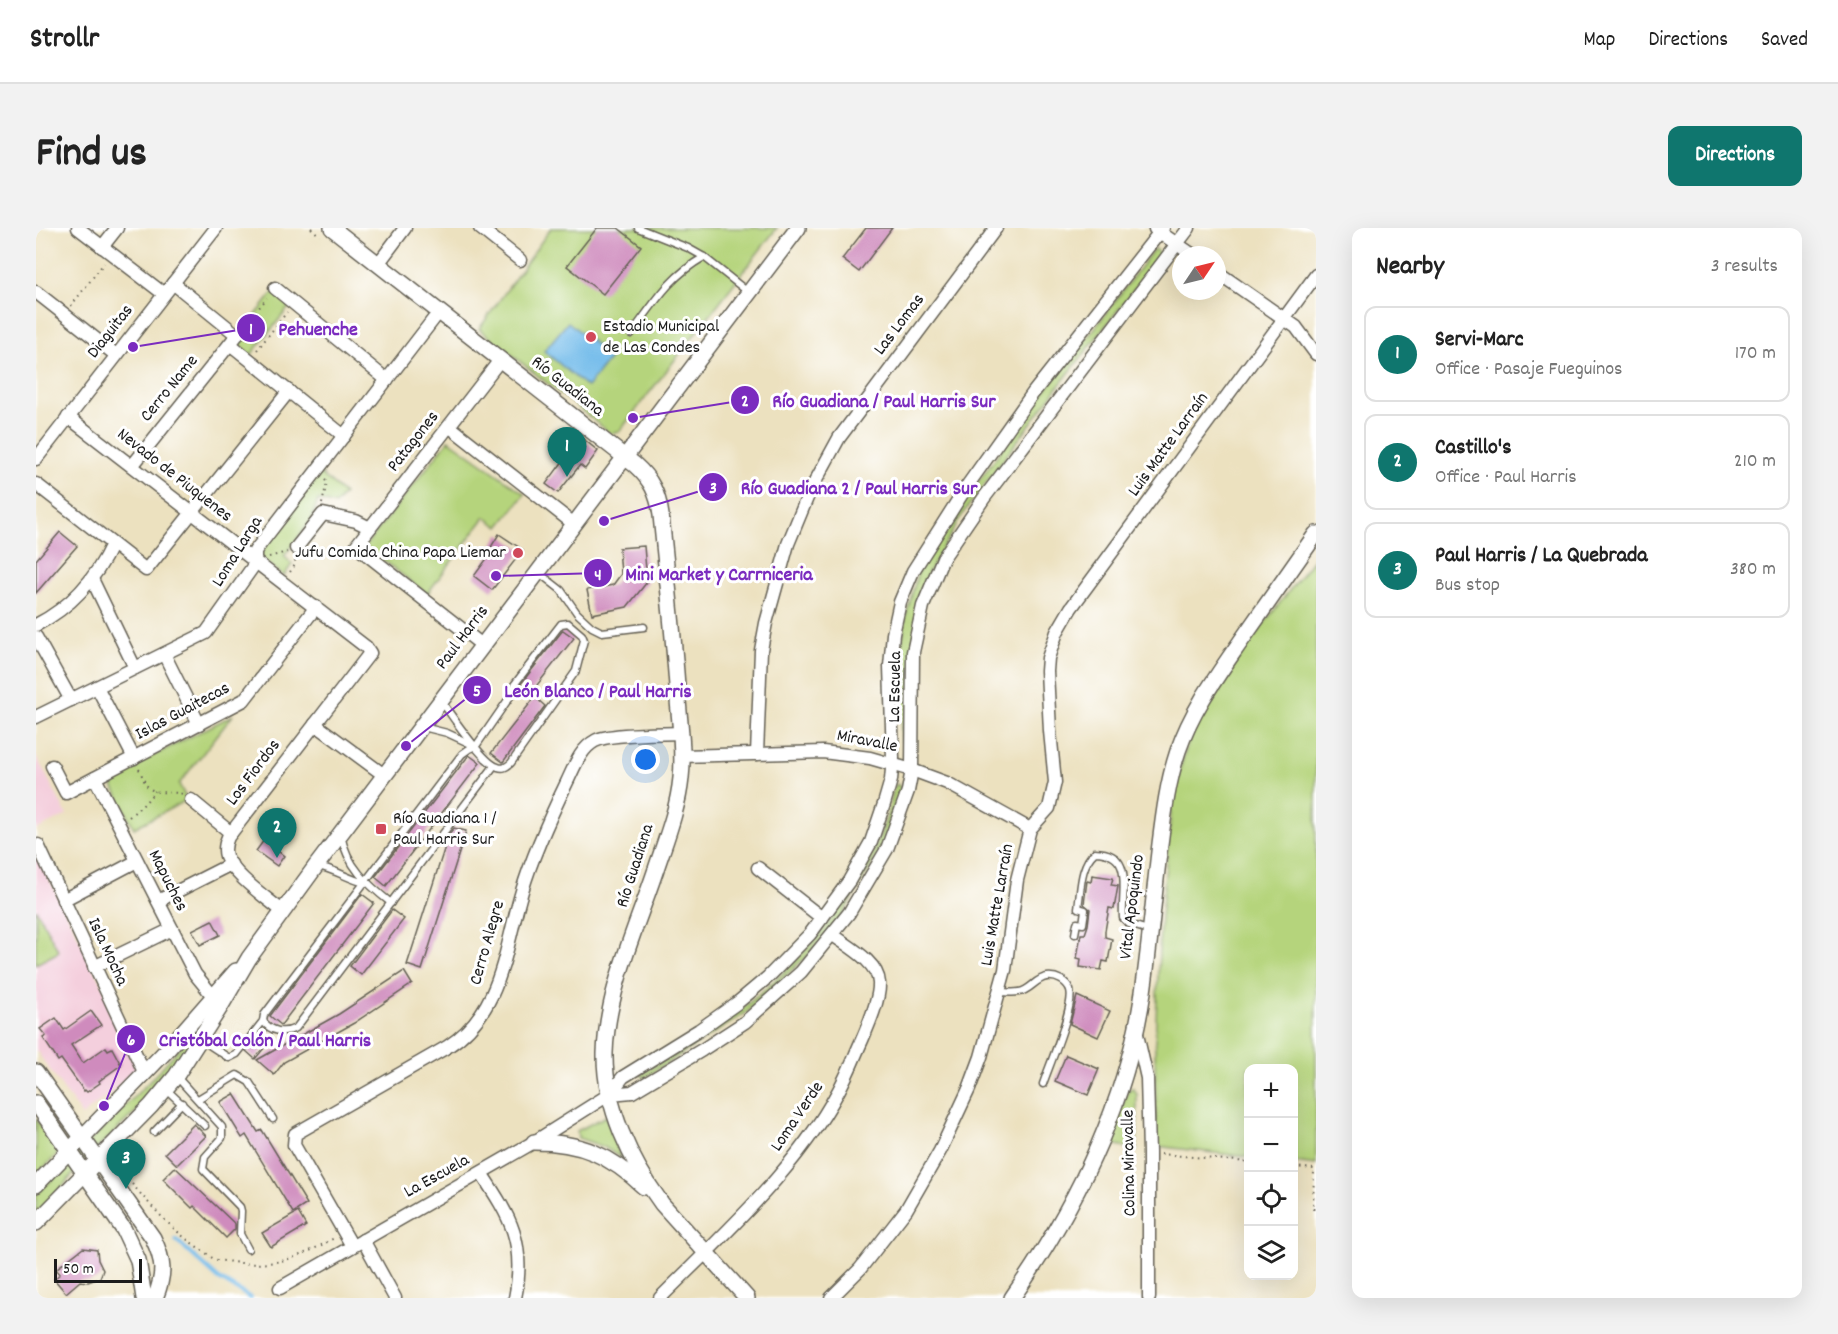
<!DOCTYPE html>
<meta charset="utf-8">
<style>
body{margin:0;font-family:Dekko,sans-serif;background:#f2f2f2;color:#222}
.controls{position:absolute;right:18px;bottom:18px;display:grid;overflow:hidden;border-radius:12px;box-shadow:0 6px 24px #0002}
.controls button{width:54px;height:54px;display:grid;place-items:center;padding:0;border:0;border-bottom:2px solid #e0e0e0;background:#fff;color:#222;font:30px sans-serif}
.compass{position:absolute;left:1136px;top:18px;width:54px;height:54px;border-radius:50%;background:#fff;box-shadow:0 6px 24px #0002;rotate:55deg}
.scale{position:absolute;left:18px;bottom:15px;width:88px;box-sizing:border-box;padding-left:6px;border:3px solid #1c1c1c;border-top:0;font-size:16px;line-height:21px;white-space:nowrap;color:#1c1c1c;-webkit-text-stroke:4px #fff;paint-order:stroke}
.you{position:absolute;left:610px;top:532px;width:21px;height:21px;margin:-15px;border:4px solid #fff;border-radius:50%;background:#1a73e8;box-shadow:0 0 0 9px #1a73e833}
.badge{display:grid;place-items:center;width:39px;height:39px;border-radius:50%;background:#0f766e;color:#fff;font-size:20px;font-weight:700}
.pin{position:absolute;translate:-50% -50px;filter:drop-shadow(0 2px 3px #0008)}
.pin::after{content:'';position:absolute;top:32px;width:21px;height:18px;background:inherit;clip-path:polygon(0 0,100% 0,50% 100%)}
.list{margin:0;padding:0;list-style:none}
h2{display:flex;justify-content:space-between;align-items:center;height:78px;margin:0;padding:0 24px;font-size:26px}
h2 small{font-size:20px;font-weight:400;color:#767676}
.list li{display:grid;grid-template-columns:39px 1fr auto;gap:18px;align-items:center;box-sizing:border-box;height:96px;margin:0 12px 12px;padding:0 12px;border:2px solid #e0e0e0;border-radius:12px}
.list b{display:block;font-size:22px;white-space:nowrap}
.list p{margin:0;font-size:20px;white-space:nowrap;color:#767676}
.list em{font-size:20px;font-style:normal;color:#767676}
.icon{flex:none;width:33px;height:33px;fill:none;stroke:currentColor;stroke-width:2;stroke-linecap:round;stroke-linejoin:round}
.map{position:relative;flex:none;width:1280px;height:1070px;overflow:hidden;border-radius:12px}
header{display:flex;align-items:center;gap:36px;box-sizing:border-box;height:84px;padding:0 30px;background:#fff;border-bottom:2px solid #e0e0e0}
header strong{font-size:28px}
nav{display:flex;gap:33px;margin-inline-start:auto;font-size:21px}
.intro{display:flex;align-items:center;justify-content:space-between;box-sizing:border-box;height:144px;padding:0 36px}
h1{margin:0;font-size:42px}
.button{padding:15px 27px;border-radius:12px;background:#0f766e;color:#fff;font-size:21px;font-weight:700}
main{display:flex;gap:36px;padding:0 36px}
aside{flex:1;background:#fff;border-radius:12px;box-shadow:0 6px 24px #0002}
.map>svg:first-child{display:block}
</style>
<header>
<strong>Strollr</strong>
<nav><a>Map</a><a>Directions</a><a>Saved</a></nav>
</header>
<div class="intro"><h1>Find us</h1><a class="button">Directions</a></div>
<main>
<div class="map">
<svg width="1280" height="1070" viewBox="0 0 1280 1070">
<rect width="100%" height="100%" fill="#fff"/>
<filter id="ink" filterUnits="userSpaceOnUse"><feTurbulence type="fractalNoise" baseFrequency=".0167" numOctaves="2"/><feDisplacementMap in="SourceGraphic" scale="12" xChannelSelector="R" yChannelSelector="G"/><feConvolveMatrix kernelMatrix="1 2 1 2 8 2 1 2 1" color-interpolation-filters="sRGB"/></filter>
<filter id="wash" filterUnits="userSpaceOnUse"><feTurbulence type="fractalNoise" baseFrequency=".008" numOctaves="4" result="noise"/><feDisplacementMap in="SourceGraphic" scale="24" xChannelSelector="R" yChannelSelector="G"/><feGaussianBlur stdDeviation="1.35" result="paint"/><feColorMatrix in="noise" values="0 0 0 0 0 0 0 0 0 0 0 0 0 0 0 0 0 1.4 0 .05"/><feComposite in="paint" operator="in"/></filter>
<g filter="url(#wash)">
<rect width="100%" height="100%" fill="#ece1bf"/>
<g fill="#f4cfdd">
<path d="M0,528L31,587L0,602Z"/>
<path d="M0,625L107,838L46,888L0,822Z"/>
</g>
<g fill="#b5d47b" stroke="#68784c" stroke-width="1.5">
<path d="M515,0H741L583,204L575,206L443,101Z"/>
<path d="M1120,21L1124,28L1019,163L928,284L893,343L881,376L871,516H869L866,513L864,488L863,436L870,388L882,344L907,303L1001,172L1059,100L1117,22Z"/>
<path d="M238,64L254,78L214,128L198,115Z"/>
<path d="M413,212L489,266L463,299L449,289L391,366L329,318Z"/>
<path d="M284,245L308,266L299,277L282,272L275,293L248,328L256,336L248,348L221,327Z"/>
<path d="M1280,328V937L1258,934V840H1212V929L1120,918L1119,815L1124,700L1137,563L1156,502L1186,450Z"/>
<path d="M197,487L143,556L151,572L98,600L73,550Z"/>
<path d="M861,556L866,561L863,581L846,619L807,686L772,727L710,785L608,850L605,846C636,826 670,809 698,787C771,730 841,652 858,559Z"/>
<path d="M0,681L23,724L0,736Z"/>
<path d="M177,783L125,860L56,925L0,988V967L111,856Z"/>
<path d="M1097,860L1101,866V922L1073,915L1092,862Z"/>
<path d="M570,888L585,930L568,919L542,910L541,903Z"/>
<path d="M0,891L24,924L0,947Z"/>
</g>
<path fill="#72bbea" stroke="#476c83" stroke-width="1.5" d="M532,94L575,129L551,159L508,123Z"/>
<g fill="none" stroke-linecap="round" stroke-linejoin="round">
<path stroke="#72bbea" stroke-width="4" d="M140,1012L183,1051L215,1070"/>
</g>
<g id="blocks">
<g fill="#cf8bbd">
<path d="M561,0H582L605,18L567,66L531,38Z"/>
<path d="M830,0H856L823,44L806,31Z"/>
<path d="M545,209L562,223L549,241L544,237L522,265L510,256Z"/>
<path d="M24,304L41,318L0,365V332Z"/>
<path d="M463,306L487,322L456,362L438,348L458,321L455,319Z"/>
<path d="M608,318L611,354L591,379L556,386L551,362L577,357L585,346L583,320Z"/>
<path d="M527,402L538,410L494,466L484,457Z"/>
<path d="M499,469L509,478L467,534L455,525Z"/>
<path d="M433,527L444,535L350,658L339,649Z"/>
<path d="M418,600L430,603L386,742L371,737L413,606Z"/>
<path d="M228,612L248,628L241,638L220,623Z"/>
<path d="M1056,647L1077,650L1075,657L1082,658L1078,681L1073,680L1069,703V709L1076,711L1072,734L1067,733L1065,742L1044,739L1045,731L1041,730L1045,706H1049L1052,697L1054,681L1048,676L1051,653L1055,654Z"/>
<path d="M326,666L338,675L245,797L234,788Z"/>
<path d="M356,682L368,691L325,747L314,738Z"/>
<path d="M176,692L184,707L164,717L156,702Z"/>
<path d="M368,743L376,756L318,795L248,834L238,847L221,832L303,786Z"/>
<path d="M1041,768L1074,783L1062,809L1034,796Z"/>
<path d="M55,783L65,797L35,817L47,835L70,819L72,822L76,820L85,837L63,853L64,855L51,864L49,862L48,863L25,831L22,833L7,810L10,808L4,801L20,790L28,802Z"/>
<path d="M219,811L229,819L219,831L210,823Z"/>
<path d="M1030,827L1063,841L1052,867L1019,853Z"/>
<path d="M198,866L222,904L226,902L271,976L257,985L210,907L206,910L184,874Z"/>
<path d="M158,896L170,908L141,937L129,925Z"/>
<path d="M139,939L199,996V1001L190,1010L158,978L156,980L127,951Z"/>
<path d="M262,984L270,998L235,1019L226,1005Z"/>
<path d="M47,1020L61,1022L62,1032L67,1042L64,1050L52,1054L44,1053L30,1065L18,1051L24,1046L20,1041Z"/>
</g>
</g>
</g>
<g filter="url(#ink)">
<use href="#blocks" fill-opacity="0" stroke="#656155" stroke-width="1.5"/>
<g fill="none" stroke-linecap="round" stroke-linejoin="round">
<g stroke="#656155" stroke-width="9">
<g id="service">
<path d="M602,0L652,20L668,29L712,64"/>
<path d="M595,106C619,74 633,49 668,29"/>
<path d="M502,344L525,362L541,385L556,399L566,404L608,399"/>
<path d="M387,499L411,505L437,517"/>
<path d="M305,607C311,638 331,656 355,675"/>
<path d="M282,638C300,642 313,651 329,655"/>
<path d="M1039,706L1041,695L1047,696L1049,682L1042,680C1045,661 1044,637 1059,624C1099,625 1085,662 1087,690L1093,696L1112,702"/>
<path d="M964,764C970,764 977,765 983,764C994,763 1000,750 1011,749C1020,748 1031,753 1034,762C1039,778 1013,838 1007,856"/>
<path d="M227,793C235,804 248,806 260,800L458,538"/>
<path d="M164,811L193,830L201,826L227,793L228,787L426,526L433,521L440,518L478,463V457L525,396L532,395L546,407L548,412L540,443L475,535C470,539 468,541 462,539C448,536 416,488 406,474"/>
<path d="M140,848L186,899V910L169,929L167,941L204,979L205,983L204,1006L212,1021"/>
<path d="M130,861L169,898"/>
<path d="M162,871L201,847L213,854L237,891"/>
<path d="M118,904L146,875"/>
</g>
</g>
<g stroke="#656155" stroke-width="15">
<g id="minor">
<path d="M42,0L128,66"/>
<path d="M444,0L484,32"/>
<path d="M1119,1L1157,27"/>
<path d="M66,19L81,0"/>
<path d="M342,36L369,0"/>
<path d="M1181,44L1260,99L1280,126"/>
<path d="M239,60L351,152"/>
<path d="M0,64L80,127"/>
<path d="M194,116L308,208"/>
<path d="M32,189L330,419L334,425L192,609C189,616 188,622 190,628C197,647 231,670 246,683"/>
<path d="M413,198L538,296"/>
<path d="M0,231L180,0"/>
<path d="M96,238L201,107L137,55"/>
<path d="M0,256L110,342L253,163"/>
<path d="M260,320L287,286L320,293L334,300"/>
<path d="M56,351L99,440"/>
<path d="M0,397C35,379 60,351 76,316"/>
<path d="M0,409L35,472"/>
<path d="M446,417L320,318L464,132"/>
<path d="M128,426L163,496"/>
<path d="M61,459L98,530"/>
<path d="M0,489L170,405L216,340L219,334V323L403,84"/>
<path d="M279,496L348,547"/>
<path d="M721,526L725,422L730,395L752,316L773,265L803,210L960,0"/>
<path d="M646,528L787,524L834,530L876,542L911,555L994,601"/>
<path d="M16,538L30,565L208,472L280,379"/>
<path d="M59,550L159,746L177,768"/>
<path d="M155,572L195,605"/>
<path d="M2,617L109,846"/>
<path d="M722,640L786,690"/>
<path d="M27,672L101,633"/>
<path d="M122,673L195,636"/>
<path d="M58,739L136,701"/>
<path d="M1100,802L1111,850L1113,925V1070"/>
<path d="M574,866L596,864L666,822L709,794L765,744L813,685L851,621L872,563L876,542L877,424L887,378L907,330L948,270L1153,0"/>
<path d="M445,945C475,990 490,1015 479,1070"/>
<path d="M327,1012L359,1070"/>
<path d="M316,1018L258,917L259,906L411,819C467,783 468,722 486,663C497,626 514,589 531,554C538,540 544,521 559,513C573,505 625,506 644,505"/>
<path d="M244,1060L498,914L574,866L587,849L663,802L701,775L732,749L774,706L813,653L835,614L848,576L855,552L857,530L854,438L857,406L864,374L877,343L931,258L997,165L1127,0"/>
<path d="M624,1070C689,1005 769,934 809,850C815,838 820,825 826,812C832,798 844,771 843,755C842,734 813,719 797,707"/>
<path d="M795,1070L824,1041L870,982L904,923L933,861L945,829L969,742L981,652L994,601L1013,580L1019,554L1014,503L1011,443L1012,430L1021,404L1035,380L1280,47"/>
</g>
</g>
<g stroke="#656155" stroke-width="18">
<g id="tertiary">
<path d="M296,0L599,237C615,251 622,266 625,287C631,348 638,410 642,472C644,498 648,524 645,550C642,581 630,611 620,641C600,701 571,762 569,825C568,878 595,934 626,976L711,1070"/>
<path d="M0,844L117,1010C128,1033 129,1046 119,1070"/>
<path d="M0,875L88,1002L102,1032L108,1070"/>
<path d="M498,914C545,914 574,927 608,959"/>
<path d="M0,957L130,823L200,743"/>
<path d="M0,995L115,878L140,848L183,781L213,730L280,638L762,0"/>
<path d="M976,1070C1039,980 1091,875 1107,764C1114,715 1118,665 1124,616C1128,584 1132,553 1142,523C1156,482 1181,448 1205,413C1230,377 1255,342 1280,306"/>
</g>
</g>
<g stroke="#656155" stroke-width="2" stroke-dasharray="1.5 4.5" stroke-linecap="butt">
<path d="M275,0L284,8"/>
<path d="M35,78L68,35"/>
<path d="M208,98L231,70"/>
<path d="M221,122L251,84"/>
<path d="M286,276L291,254L288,251"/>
<path d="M233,329L251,324"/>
<path d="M254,344L259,337V330"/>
<path d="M103,541C105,545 107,550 109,555C117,569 134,562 147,566"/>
<path d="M93,589L109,575L119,563"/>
<path d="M1125,926L1212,934"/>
<path d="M1258,939L1278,941L1277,981H1280"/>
<path d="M96,956C117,980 136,1002 163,1020C168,1023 173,1028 178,1031C184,1033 191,1033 197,1034C237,1040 264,1030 298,1010"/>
</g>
<use href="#service" stroke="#fff" stroke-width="6"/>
<use href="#minor" stroke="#fff" stroke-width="12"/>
<use href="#tertiary" stroke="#fff" stroke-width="15"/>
</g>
</g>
<g fill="#d1495b" stroke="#fff" stroke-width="2">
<circle cx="555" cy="109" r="6"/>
<circle cx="482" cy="325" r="6"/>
<rect x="339" y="595" width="12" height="12" rx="3"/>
</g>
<g text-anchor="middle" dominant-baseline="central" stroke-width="6" stroke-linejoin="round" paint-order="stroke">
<g font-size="18" fill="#1c1c1c" stroke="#fff">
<text transform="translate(864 97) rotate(-53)">Las Lomas</text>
<text transform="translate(75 104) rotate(-52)">Diaguitas</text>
<text transform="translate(531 159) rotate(38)">Río Guadiana</text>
<text transform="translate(134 161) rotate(-51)">Cerro Name</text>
<text transform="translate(378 214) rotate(-52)">Patagones</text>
<text transform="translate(1133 217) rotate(-54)">Luis Matte Larraín</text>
<text transform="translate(138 248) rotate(38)">Nevado de Piuquenes</text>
<text transform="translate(202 324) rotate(-58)">Loma Larga</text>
<text transform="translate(427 410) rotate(-53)">Paul Harris</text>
<text transform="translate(860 459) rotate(-89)">La Escuela</text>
<text transform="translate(147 484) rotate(-28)">Islas Guaitecas</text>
<text transform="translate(831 514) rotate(11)">Miravalle</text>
<text transform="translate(218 545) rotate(-53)">Los Fiordos</text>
<text transform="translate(600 638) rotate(-72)">Río Guadiana</text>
<text transform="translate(131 653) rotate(63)">Mapuches</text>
<text transform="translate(962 677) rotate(-80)">Luis Matte Larraín</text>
<text transform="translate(1097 679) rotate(-83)">Vital Apoquindo</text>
<text transform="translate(452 715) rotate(-74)">Cerro Alegre</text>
<text transform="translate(71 724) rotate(65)">Isla Mocha</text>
<text transform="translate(762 889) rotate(-56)">Loma Verde</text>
<text transform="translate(1094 935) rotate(-91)">Colina Miravalle</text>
<text transform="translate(401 949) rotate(-29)">La Escuela</text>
</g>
<g font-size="18" fill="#1c1c1c" stroke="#fff" text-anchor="start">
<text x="567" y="99">Estadio Municipal<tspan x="567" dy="21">de Las Condes</tspan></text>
<text x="470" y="325" text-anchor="end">Jufu Comida China Papa Liemar</text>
<text x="357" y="591">Río Guadiana 1 /<tspan x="357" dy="21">Paul Harris Sur</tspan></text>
</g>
</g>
<path fill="none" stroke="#7b2cbf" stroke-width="2" d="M97 119L215 100M597 190L709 172M568 293L677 259M460 348L562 345M370 518L441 462M68 878L95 811"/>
<g fill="#7b2cbf" stroke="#fff" stroke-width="2">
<circle cx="97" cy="119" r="6"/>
<circle cx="597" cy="190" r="6"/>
<circle cx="568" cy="293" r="6"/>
<circle cx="460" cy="348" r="6"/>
<circle cx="370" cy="518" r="6"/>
<circle cx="68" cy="878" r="6"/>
<circle cx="215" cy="100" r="15"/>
<circle cx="709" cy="172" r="15"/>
<circle cx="677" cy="259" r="15"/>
<circle cx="562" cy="345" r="15"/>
<circle cx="441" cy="462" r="15"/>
<circle cx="95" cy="811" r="15"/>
</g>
<g font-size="18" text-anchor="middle" font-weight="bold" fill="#fff">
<text x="215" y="106">1</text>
<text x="709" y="178">2</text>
<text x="677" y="265">3</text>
<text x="562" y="352">4</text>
<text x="441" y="468">5</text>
<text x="95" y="817">6</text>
</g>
<g font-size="20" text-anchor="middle" font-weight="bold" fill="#7b2cbf" stroke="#fff" stroke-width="6" stroke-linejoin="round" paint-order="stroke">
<text x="282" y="107">Pehuenche</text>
<text x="848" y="179">Río Guadiana / Paul Harris Sur</text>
<text x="823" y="266">Río Guadiana 2 / Paul Harris Sur</text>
<text x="683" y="352">Mini Market y Carrniceria</text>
<text x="562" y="469">León Blanco / Paul Harris</text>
<text x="229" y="818">Cristóbal Colón / Paul Harris</text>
</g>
</svg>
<div class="controls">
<button>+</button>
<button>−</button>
<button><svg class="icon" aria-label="locate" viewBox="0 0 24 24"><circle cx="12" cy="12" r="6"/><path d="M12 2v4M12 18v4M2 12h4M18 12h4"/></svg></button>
<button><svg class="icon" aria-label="layers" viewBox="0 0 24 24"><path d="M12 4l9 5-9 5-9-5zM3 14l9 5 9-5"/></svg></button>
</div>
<svg class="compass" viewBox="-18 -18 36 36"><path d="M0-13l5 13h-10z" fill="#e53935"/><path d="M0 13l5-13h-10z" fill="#767676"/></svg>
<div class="scale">50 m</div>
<div class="you"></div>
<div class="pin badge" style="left:531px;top:249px">1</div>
<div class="pin badge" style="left:241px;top:630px">2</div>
<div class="pin badge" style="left:90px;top:961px">3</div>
</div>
<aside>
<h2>Nearby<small>3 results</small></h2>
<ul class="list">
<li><span class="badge">1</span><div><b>Servi-Marc</b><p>Office · Pasaje Fueguinos</p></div><em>170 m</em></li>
<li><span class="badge">2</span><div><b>Castillo's</b><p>Office · Paul Harris</p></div><em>210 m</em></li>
<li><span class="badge">3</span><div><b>Paul Harris / La Quebrada</b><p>Bus stop</p></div><em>380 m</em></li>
</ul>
</aside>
</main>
